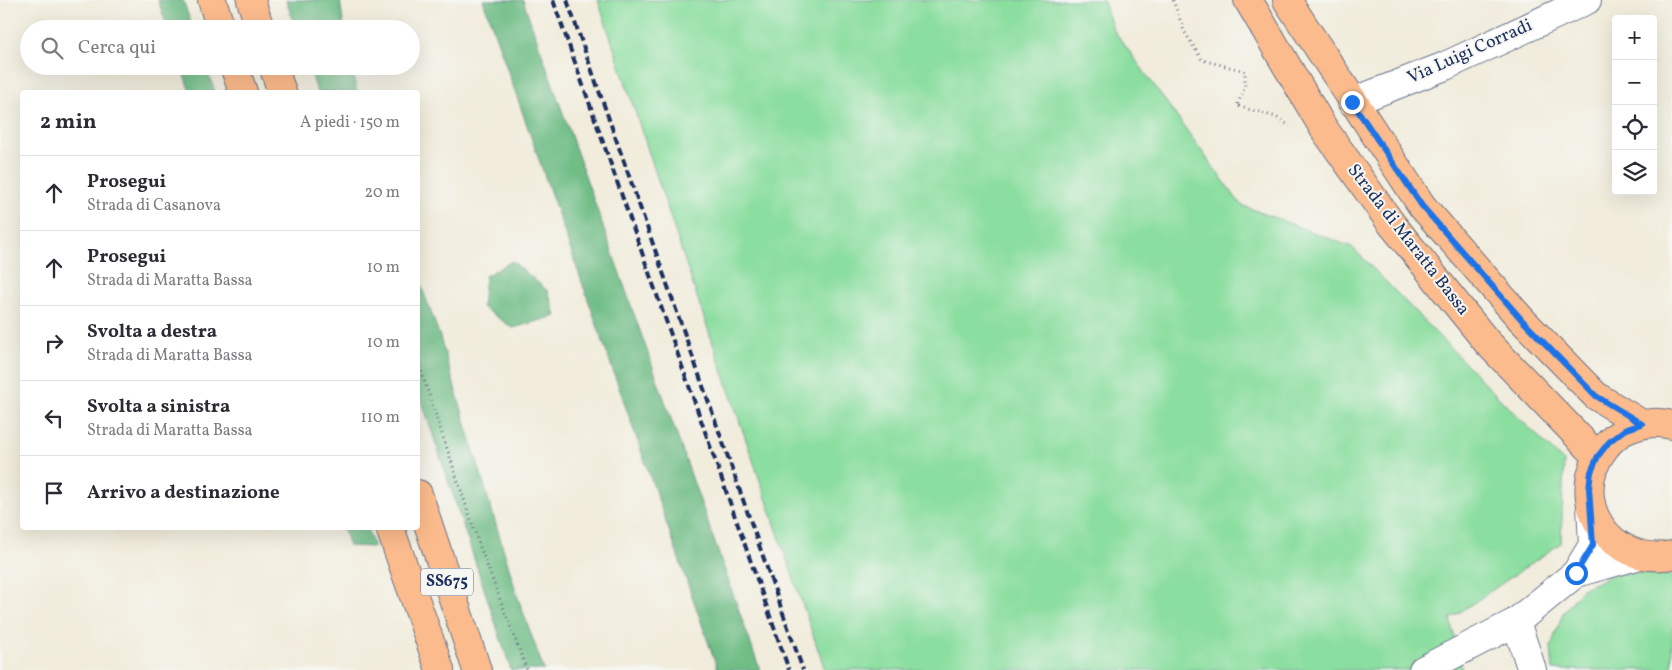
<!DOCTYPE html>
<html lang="it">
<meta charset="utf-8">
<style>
body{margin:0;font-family:Vollkorn,serif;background:#f2f2f3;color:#2b2b33}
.controls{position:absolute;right:15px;top:15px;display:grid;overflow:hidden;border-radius:5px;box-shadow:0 5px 20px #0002}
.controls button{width:45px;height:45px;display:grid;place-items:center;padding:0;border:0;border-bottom:1px solid #e1e1e2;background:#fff;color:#2b2b33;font:25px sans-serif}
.stop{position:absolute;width:15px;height:15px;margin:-11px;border:4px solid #1a73e8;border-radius:50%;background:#fff}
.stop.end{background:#1a73e8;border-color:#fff;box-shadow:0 1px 5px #0008}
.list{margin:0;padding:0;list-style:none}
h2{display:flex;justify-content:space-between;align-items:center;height:65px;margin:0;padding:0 20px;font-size:21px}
h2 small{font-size:16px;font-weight:400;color:#7c7c81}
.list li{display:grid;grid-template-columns:32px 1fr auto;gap:15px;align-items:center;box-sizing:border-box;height:75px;padding:0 20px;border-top:1px solid #e1e1e2}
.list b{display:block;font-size:19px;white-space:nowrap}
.list p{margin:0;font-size:16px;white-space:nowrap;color:#7c7c81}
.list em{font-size:16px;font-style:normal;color:#7c7c81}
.icon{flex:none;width:28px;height:28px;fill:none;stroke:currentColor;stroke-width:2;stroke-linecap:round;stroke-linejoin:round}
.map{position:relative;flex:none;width:1672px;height:670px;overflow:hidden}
.search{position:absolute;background:#fff;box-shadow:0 5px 20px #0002;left:20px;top:20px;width:400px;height:55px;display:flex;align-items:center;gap:12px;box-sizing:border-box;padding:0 18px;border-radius:28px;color:#7c7c81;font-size:19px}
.panel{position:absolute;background:#fff;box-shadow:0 5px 20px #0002;left:20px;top:90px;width:400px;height:440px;border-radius:5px}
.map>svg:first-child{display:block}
</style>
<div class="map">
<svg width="1672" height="670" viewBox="0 0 1672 670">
<rect width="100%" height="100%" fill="#f6f6f2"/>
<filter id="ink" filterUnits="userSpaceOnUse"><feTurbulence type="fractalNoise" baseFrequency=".02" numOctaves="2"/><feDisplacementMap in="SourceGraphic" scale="10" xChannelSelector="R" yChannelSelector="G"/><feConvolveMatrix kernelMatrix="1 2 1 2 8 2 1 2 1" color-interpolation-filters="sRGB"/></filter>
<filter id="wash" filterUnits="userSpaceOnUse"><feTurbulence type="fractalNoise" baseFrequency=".0096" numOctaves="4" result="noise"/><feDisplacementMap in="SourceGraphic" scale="20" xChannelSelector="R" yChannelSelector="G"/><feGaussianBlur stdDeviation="1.12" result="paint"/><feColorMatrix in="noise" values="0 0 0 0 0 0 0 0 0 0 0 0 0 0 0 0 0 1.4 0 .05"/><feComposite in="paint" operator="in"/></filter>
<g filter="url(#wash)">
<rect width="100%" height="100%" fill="#f1ecdb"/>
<g fill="#8ade9f" stroke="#52867e">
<path d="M598,0H1103L1113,29L1241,205L1352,247L1503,402L1564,462L1561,543L1450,619L1462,670H825L698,300Z"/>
<path d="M1617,573H1660L1672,576V670H1553L1551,646L1563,613L1582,589Z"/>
</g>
<g fill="#6fbd86" stroke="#457672">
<path d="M158,0H183L193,29H168Z"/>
<path d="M286,0H340L344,29H296Z"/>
<path d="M483,0H523L760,670H718Z"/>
<path d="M181,66H206L215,92H190Z"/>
<path d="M309,66H351L357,92H317Z"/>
<path d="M512,261L548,291L556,316L513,328L482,307L485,276Z"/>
<path d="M418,277L439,334L518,598L544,670H511L418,390Z"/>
<path d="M343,528H367L374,547L349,546Z"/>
</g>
</g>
<g filter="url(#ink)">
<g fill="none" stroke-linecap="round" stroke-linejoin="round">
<g stroke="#66718a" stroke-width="30">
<g id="minor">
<path d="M1352,102L1445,66L1587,0"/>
<path d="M1576,573L1640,555"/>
<path d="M1516,622L1532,670"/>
<path d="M1423,670L1516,622L1576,573L1593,545L1591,505"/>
</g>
</g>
<g stroke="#66718a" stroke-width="30">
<g id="major">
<path d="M1248,0L1324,129L1391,223L1487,342L1598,457"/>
<path d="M1287,0L1422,206L1522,320L1596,396L1642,424"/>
<path d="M1672,425C1658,421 1644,423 1631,428C1620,432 1611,439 1604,449C1565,500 1610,567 1672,555"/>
</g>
</g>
<g stroke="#66718a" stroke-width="30">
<g id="highway">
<path d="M212,0L221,29"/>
<path d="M251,0L260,29"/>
<path d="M234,66L243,92"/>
<path d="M273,66L282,92"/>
<path d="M418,494L477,670"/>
<path d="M390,528L440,670"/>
</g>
</g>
<g stroke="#66718a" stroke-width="3" stroke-dasharray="1 4" stroke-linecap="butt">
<path d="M1173,0L1184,31L1202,60L1245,71V87L1237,106L1276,117L1290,126"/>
<path d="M418,362L480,547L527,670"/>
</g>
<use href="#minor" stroke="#fff" stroke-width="28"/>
<use href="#major" stroke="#fbbb8c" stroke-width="28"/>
<use href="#highway" stroke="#fbbb8c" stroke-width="28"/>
<g stroke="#1b2f5e" stroke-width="4" stroke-dasharray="8 4" stroke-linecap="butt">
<path d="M553,0L789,670"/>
<path d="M567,0L803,670"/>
</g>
</g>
</g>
<g fill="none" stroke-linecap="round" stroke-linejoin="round" filter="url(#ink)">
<path stroke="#1a73e8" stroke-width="6" d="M1352,102L1422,206L1522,320L1596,396L1642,424L1624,430L1609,442L1598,456L1591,472L1589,488L1593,545L1576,573"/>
</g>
<g text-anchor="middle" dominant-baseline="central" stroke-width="4" stroke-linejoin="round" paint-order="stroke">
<rect fill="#f6f6f2" stroke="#5d6b8a" stroke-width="1" x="421" y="568.5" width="52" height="27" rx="4"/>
<g font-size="16" font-weight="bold" fill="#1b2f5e">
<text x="447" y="582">SS675</text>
</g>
<g font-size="18" fill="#1b2f5e" stroke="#f6f6f2">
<text transform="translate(1470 52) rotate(-24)">Via Luigi Corradi</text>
<text transform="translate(1408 240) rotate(52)">Strada di Maratta Bassa</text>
</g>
</g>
</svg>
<div class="controls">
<button>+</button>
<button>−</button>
<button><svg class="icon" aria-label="locate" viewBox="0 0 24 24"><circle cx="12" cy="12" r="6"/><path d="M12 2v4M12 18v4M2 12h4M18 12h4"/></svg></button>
<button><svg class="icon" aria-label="layers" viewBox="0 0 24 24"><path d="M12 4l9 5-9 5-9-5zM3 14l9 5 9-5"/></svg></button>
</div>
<div class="stop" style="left:1576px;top:573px"></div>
<div class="stop end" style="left:1352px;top:102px"></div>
<div class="search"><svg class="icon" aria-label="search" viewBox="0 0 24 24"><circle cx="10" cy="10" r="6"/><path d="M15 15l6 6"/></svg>Cerca qui</div>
<section class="panel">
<h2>2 min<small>A piedi · 150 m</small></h2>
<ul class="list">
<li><svg class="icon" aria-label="ahead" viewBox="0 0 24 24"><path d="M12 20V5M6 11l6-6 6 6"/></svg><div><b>Prosegui</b><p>Strada di Casanova</p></div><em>20 m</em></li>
<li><svg class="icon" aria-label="ahead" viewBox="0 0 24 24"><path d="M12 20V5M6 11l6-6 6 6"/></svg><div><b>Prosegui</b><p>Strada di Maratta Bassa</p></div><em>10 m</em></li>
<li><svg class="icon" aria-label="right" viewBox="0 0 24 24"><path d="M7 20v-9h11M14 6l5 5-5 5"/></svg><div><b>Svolta a destra</b><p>Strada di Maratta Bassa</p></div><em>10 m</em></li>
<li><svg class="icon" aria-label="left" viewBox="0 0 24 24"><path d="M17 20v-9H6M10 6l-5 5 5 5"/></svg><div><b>Svolta a sinistra</b><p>Strada di Maratta Bassa</p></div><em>110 m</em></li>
<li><svg class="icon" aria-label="arrive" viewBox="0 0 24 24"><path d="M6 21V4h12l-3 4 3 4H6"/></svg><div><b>Arrivo a destinazione</b></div></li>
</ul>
</section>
</div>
